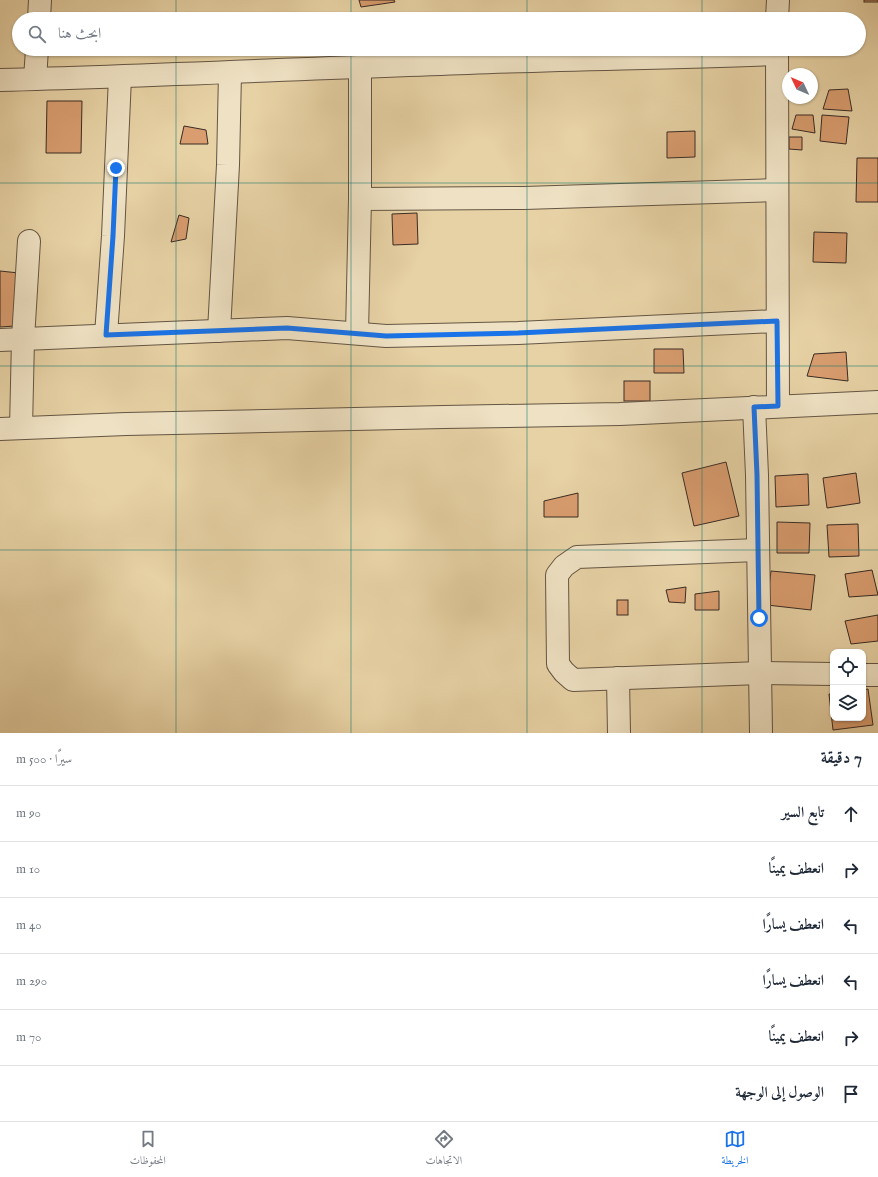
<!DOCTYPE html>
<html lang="ar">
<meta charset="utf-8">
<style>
body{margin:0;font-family:"IM FELL English",Amiri,serif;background:#f2f2f3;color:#1f2937;direction:rtl}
.controls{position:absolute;right:12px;bottom:12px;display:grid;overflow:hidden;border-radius:8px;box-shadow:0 1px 3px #0004}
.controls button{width:36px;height:36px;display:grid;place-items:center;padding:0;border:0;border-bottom:1px solid #e0e1e3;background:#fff;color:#1f2937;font:20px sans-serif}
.compass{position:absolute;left:782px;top:68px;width:36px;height:36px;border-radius:50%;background:#fff;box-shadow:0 1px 3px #0004;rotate:314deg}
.stop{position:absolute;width:12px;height:12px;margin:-9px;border:3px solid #1a73e8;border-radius:50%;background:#fff}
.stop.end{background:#1a73e8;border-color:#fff;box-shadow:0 1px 4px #0008}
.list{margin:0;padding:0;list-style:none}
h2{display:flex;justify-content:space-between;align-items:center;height:52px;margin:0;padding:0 16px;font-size:17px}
h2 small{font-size:13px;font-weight:400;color:#747a83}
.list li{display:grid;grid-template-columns:26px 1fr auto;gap:12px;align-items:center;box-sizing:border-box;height:56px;padding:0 16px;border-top:1px solid #e0e1e3}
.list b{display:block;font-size:15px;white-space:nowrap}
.list em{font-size:13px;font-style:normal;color:#747a83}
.icon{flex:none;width:22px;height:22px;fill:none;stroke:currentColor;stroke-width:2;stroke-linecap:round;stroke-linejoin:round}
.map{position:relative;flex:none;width:878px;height:733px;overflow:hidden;direction:ltr}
.search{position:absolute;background:#fff;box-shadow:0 1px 3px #0004;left:12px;right:12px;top:12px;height:44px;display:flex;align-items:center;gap:10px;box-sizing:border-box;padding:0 14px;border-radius:22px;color:#747a83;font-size:15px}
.sheet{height:388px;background:#fff}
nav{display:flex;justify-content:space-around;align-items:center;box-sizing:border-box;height:56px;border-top:1px solid #e0e1e3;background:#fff;font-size:11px;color:#747a83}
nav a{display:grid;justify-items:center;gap:2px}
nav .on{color:#1a73e8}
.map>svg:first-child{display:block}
</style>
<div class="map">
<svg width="878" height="733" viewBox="0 0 878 733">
<rect width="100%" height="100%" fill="#e7d2a5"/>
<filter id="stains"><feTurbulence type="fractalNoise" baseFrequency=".005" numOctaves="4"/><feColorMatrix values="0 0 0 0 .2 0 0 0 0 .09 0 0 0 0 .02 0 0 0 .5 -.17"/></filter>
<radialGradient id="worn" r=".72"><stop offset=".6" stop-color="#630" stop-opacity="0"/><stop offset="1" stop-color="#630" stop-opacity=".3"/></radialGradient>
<g fill="#d99d6f" stroke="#382b24">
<path d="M359,0H394L395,2L361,7Z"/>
<rect x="864" y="0" width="14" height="2"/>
<path d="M848,89L852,111L823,109L829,90Z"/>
<path d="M47,101H82L81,153H46Z"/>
<path d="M796,115H813L815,133L792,129Z"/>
<path d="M822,115L849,117L846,144L820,141Z"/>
<path d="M184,126L206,130L208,144H180Z"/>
<path d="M695,131V157L667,158V132Z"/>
<path d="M789,137H802V150L789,149Z"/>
<path d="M857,158H878V202H856Z"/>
<path d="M417,213L418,244L393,245L392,214Z"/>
<path d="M179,215L189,218L186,239L171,242Z"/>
<path d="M814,232L847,233L846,263L813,262Z"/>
<path d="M0,271L19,273L15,326L0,327Z"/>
<path d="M654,349H683L684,373H654Z"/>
<path d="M846,352L848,381L807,376L814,354Z"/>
<rect x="624" y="381" width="26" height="20"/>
<path d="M726,462L739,516L694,526L682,473Z"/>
<path d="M856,473L860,503L827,508L823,478Z"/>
<path d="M808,474L809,505L776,507L775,476Z"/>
<path d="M578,493V517H544V501Z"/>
<path d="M777,522L810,523L809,553H777Z"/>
<path d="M858,524L859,556L829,557L827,525Z"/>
<path d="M872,570L878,595L849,597L845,574Z"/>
<path d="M771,571L815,575L811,610L767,605Z"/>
<path d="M686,587L685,603L669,602L666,590Z"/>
<path d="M719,591V610H695V594Z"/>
<rect x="617" y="600" width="11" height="15"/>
<path d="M878,615V641L851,644L845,621Z"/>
<path d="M868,689L873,725L833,730L829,694H833V718H863V690Z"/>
</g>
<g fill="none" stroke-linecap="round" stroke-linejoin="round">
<g stroke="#645544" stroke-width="24">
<g id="minor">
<path d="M39,19L40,0"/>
<path d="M777,19L778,0"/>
<path d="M777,49L778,406"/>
<path d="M35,79L37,49"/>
<path d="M0,80C156,76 312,68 468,63C571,59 674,58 777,54"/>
<path d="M360,199L524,198L777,190"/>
<path d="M219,331L228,165L230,73"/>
<path d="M357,333L360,199V67"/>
<path d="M106,335L113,236L120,77"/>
<path d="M0,340L287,328L386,336L518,333L777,321"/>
<path d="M754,407L757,475L761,733"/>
<path d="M21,428L23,339L29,241"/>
<path d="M0,429L126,424L444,417L620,414L878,402"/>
<path d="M758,550L577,557L564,566L557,575L558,664L564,672L573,680L760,673L833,674"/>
<path d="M863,675H878"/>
<path d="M618,678L619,733"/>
</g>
</g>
<use href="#minor" stroke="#efe2c4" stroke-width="22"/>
</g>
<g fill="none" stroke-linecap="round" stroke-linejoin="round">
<path stroke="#1a73e8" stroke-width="5" d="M116,168L113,236L106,335L287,328L386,336L518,333L777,321L778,406L754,407L757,475L759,618"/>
</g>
<path fill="none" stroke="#0f766e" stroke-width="1" stroke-opacity="0.55" d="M176,0V19M351,0V19M527,0V19M702,0V19M176,49V733M351,49V733M527,49V733M702,49V733M0,183H878M0,366H878M0,550H878"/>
<rect width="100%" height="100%" filter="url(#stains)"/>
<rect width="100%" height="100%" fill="url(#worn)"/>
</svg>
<div class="controls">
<button><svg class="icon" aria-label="locate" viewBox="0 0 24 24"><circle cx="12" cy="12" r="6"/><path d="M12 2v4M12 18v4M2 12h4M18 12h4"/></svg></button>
<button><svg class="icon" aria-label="layers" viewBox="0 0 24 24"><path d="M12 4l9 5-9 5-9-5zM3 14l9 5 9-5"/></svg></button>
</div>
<svg class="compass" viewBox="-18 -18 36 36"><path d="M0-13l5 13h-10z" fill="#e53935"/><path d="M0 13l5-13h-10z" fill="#747a83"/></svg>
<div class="stop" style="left:759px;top:618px"></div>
<div class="stop end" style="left:116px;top:168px"></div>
<div class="search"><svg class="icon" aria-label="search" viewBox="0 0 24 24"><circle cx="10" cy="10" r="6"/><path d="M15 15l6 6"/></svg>ابحث هنا</div>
</div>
<section class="sheet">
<h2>7 دقيقة<small>سيرًا · 500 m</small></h2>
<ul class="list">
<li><svg class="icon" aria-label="ahead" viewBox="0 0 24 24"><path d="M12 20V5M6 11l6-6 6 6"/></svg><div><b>تابع السير</b></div><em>90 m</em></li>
<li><svg class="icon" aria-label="right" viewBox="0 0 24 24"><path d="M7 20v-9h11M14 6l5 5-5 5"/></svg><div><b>انعطف يمينًا</b></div><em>10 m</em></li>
<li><svg class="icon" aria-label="left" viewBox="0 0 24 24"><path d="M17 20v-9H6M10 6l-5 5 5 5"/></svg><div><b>انعطف يسارًا</b></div><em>40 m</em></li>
<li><svg class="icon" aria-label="left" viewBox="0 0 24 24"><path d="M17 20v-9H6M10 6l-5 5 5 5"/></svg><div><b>انعطف يسارًا</b></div><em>290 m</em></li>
<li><svg class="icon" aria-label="right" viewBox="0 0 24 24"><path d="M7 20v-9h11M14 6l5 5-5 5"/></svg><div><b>انعطف يمينًا</b></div><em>70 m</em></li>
<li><svg class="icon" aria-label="arrive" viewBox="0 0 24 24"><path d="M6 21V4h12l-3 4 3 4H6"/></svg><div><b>الوصول إلى الوجهة</b></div></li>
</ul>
</section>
<nav>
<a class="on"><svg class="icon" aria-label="map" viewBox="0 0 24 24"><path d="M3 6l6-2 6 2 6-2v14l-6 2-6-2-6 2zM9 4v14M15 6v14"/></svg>الخريطة</a>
<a><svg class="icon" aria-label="directions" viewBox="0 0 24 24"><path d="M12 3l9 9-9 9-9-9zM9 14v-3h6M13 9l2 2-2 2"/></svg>الاتجاهات</a>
<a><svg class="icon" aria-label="saved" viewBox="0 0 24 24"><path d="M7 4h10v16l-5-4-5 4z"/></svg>المحفوظات</a>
</nav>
